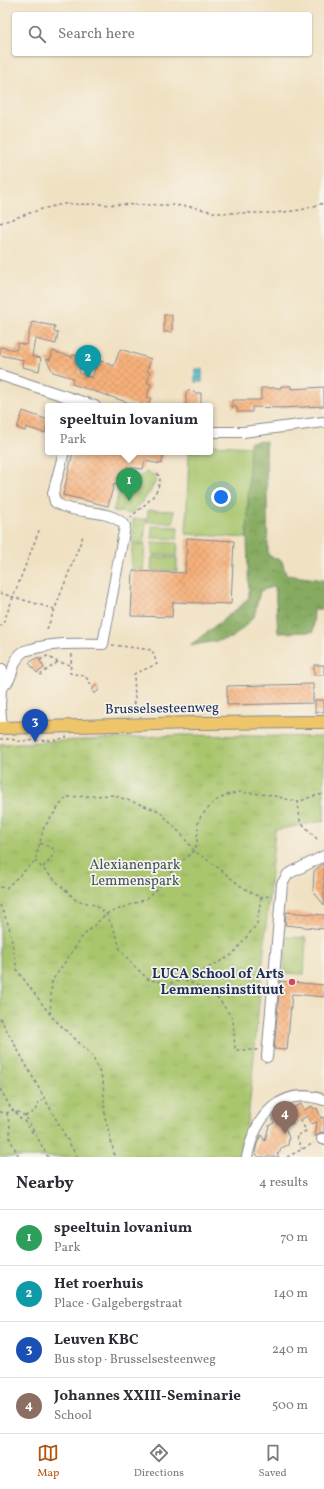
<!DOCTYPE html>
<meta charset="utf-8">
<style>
body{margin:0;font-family:Vollkorn,serif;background:#f2f2f3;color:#2b2b33}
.you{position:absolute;left:221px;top:497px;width:14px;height:14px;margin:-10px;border:3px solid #fff;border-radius:50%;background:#1a73e8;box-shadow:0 0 0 6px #1a73e833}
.badge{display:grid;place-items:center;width:26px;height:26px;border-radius:50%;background:#b45309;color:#fff;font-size:13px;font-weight:700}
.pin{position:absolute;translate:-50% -33px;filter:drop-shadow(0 1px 2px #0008)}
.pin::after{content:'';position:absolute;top:21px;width:14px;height:12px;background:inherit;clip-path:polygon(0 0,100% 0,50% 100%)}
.popup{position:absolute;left:45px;top:403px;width:168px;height:52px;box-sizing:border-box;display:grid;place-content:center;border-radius:4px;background:#fff;filter:drop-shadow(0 1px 3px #0005);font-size:13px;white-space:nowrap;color:#7c7c81}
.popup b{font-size:15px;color:#2b2b33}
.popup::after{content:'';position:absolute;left:50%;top:100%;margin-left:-8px;border:8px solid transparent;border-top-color:#fff}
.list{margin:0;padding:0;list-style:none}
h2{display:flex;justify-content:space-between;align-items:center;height:52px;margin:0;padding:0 16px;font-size:17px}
h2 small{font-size:13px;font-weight:400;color:#7c7c81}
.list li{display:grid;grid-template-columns:26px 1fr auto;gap:12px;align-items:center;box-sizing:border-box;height:56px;padding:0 16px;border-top:1px solid #e1e1e2}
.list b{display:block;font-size:15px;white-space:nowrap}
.list p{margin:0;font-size:13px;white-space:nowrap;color:#7c7c81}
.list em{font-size:13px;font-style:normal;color:#7c7c81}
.icon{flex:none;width:22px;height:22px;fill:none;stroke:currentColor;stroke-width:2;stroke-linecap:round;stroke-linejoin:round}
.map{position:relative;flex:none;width:324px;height:1157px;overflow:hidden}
.search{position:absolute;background:#fff;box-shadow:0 1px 3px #0004;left:12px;right:12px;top:12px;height:44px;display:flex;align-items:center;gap:10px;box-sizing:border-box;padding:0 14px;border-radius:4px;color:#7c7c81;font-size:15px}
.sheet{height:276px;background:#fff}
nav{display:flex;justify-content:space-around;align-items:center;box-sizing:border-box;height:56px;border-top:1px solid #e1e1e2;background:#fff;font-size:11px;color:#7c7c81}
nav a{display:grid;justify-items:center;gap:2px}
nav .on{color:#b45309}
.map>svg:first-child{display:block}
</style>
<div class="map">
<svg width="324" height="1157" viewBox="0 0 324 1157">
<defs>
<pattern id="forest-crowns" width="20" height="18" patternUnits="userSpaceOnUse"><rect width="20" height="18" fill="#86ab60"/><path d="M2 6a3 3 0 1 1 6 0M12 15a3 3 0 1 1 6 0" fill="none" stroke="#6d8c52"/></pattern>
<pattern id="park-tufts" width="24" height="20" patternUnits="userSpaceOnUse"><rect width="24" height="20" fill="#a9c66d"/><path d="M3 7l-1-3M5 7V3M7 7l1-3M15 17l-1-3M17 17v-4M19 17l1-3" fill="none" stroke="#91aa61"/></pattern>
<pattern id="water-rules" width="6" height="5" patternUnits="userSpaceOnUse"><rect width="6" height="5" fill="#50bec8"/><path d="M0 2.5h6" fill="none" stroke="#429ba6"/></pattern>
<pattern id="building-cross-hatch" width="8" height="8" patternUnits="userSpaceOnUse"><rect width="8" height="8" fill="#f7b07a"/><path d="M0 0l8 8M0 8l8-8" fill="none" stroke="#d3986c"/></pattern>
</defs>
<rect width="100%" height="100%" fill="#f7f3e8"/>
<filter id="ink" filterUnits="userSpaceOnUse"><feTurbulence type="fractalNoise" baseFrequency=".025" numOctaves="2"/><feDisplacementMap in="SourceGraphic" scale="8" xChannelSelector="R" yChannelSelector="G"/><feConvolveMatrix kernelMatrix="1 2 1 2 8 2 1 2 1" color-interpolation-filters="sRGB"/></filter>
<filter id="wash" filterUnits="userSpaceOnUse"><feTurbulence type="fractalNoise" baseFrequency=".012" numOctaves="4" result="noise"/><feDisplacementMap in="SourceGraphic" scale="16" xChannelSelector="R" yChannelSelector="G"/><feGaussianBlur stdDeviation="0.9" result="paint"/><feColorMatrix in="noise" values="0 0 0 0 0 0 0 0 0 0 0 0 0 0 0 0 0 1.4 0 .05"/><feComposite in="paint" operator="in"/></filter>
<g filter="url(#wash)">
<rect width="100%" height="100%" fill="#f0e1c2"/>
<g fill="#a9c66d" stroke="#627a66">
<path d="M210,445L250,447L247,538L186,534L189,452H210Z"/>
<path d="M148,510L174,511L173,523L147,522Z"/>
<path d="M133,519H146L144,544L132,543Z"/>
<path d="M152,526L178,527L177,539L152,538Z"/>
<path d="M152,542L178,543L177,556L152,555Z"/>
<path d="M132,545H145L143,570L131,569Z"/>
<path d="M152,557L177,558V571L151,570Z"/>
<path d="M286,937L306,938L304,974L284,973Z"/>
</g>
<path fill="url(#forest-crowns)" stroke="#506d5f" d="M266,441L268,555L282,561L286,575L324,580V609H314L313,632L278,633L275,586L260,591L254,617L232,638L189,646L242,605L249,597L247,538L250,442Z"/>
<g fill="url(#park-tufts)" stroke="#627a66">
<path d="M146,472L154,475L156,481L150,492L132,514L113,511L124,476L138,478Z"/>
<path d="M182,735L324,737V821L275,830L249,1110L242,1157H0V744Z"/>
</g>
<rect fill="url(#water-rules)" stroke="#367693" x="195" y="369" width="7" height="13"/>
<g id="blocks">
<g fill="url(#building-cross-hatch)">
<rect x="164" y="315" width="8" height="17"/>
<path d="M32,322L55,326L54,332L58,333L56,344L35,339L32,356L41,358L39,371L22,367L23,360L0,355V347L16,350L18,343L26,345Z"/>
<path d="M120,349L151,359L147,371L150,372L147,383L151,384L147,397L151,398L148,406L140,404L139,406L72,384L73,378L53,372L46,359L50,360L53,351L72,357V355L80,356L79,373L92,378L98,360L114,366Z"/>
<path d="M281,386H291V389L324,387V406L281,408L252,407V412H237V407H232V400H261V388H281Z"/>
<path d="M188,390L194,391V393H201V406H186V392Z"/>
<path d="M23,411L48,420L45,433L26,427L25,431L17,428Z"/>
<path d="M73,452H165L161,464L145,461L143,469L127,467L122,486L114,484L108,506L63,495Z"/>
<path d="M187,538L234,541L231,604L173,602L172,617L131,616L133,571L185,573Z"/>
<path d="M38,657L44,668L37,673L29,663Z"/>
<rect x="314" y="665" width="10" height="10"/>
<path d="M96,684L99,689L98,691L94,694L92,690Z"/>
<path d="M313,684V703L227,705V686Z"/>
<rect x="315" y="700" width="9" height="12"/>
<path d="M324,863V905L313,891L314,871Z"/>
<path d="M286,912L324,915V929L285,925Z"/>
<path d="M280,981L324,985V997L292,994L287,1050L274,1049Z"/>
<path d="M301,1104L304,1110L312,1106L314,1109L317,1108L321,1118L324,1117V1132L319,1133L315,1137L317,1122L311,1124L308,1116L285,1127L289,1138L288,1145L281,1148L280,1152L277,1154L279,1157H259L255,1153L257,1144L261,1135L265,1141L269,1126L274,1123L272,1118Z"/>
</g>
</g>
</g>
<g filter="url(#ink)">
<use href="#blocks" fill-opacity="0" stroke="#868890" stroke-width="1"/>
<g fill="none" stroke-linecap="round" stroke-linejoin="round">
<g stroke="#868890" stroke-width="12">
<g id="minor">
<path d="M0,375L95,406"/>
<path d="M210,432H243L324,422"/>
<path d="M2,669L0,706L2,728"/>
<path d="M0,687C15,683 10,660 23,652C25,650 29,650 32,649C54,642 79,644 103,644L125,526C110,507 74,516 55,502L53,493L64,452"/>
<path d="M267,1057L282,884L288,874L324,856"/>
<path d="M322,1139H324"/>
<path d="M247,1157C255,1117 280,1085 324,1100"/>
</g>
</g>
<g stroke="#868890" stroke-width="14">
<path id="major" d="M0,728L195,723L324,722"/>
</g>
<g stroke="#868890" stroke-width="1.5" stroke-dasharray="3 3" stroke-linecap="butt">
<path d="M0,223L42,209L63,204L171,205L192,207L218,213H275L301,210L324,203"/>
<path d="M130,518C142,506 160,496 160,477L155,471"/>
<path d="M0,593L54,609"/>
<path d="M0,625L2,626L40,528"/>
<path d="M47,629L83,536"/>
<path d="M112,645L152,650L157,664L134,674L135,700L129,715"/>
<path d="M72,654L70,673L85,676L93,687"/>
<path d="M40,660L47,656L58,662L71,665"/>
<path d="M40,675L58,662"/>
<path d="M0,739H11L17,741L57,740L67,737"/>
<path d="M317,839L300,821L298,802L313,796L324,794"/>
<path d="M40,843L56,850L50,860L42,868"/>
<path d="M35,861L76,900L95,905L106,914L116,934L120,949L133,965L149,980L171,983L187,979L232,955L257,924L261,898"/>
<path d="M0,887L6,888L35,861L44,827L66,797L113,795L159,811L182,835L194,851L212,863L242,887L261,898L272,895"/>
<path d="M0,905L9,926L17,970L52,1017L92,1055L103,1080L105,1117L115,1157"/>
<path d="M185,980L205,989L218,998L233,1019L235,1050H258"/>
<path d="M50,1014L52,981L82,937L106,914L146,899L167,879L175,867L194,851L197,844L198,823L201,816L215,801L227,795L239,792L271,795L298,802"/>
<path d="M0,1018L77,1157"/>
<path d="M0,1089L12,1110"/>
<path d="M0,1112L7,1113L12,1110L21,1113L26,1117L48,1157"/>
<path d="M16,1112L17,1115L25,1122L32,1132L35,1133"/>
<path d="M7,1113L10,1127V1139L19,1157"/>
<path d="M25,1116L35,1111L38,1103L43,1100"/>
<path d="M301,1120L306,1131L296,1136L302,1149"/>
<path d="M287,1157L314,1143"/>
</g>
<use href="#minor" stroke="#fff" stroke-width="10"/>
<use href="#major" stroke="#eec569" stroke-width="12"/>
</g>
</g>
<circle fill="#d1495b" stroke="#f7f3e8" stroke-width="1.5" cx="292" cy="982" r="4"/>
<g text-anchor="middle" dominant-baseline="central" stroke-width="3.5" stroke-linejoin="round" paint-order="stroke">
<g font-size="14" fill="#1b2f5e" stroke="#f7f3e8">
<text transform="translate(162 709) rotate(-1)">Brusselsesteenweg</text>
</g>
<g font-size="14" fill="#3e5562" stroke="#f7f3e8">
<text x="135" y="865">Alexianenpark<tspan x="135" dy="16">Lemmenspark</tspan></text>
</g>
<g font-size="14" font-weight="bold" fill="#1b2f5e" stroke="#f7f3e8" text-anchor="end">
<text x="284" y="974">LUCA School of Arts<tspan x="284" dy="16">Lemmensinstituut</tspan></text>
</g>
</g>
</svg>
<div class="you"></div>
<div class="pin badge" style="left:129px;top:501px;background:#2e9e5b">1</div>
<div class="popup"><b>speeltuin lovanium</b>Park</div>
<div class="pin badge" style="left:88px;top:378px;background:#0f9aa8">2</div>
<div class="pin badge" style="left:35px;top:742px;background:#1a4fb4">3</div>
<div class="pin badge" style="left:285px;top:1134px;background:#8d6e63">4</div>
<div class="search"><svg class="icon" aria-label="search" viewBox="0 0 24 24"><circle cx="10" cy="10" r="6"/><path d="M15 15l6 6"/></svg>Search here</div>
</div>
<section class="sheet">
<h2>Nearby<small>4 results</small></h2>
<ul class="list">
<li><span class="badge" style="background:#2e9e5b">1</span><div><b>speeltuin lovanium</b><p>Park</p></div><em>70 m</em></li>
<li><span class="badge" style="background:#0f9aa8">2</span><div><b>Het roerhuis</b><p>Place · Galgebergstraat</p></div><em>140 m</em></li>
<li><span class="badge" style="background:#1a4fb4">3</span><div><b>Leuven KBC</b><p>Bus stop · Brusselsesteenweg</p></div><em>240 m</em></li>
<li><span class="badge" style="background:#8d6e63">4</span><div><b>Johannes XXIII-Seminarie</b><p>School</p></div><em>500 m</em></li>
</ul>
</section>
<nav>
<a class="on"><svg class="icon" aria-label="map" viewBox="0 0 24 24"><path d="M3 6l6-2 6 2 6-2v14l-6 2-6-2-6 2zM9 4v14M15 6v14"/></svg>Map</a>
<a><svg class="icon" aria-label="directions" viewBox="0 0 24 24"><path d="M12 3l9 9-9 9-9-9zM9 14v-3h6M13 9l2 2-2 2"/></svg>Directions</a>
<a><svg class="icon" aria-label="saved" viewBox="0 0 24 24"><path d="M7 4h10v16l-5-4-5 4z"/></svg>Saved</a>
</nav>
